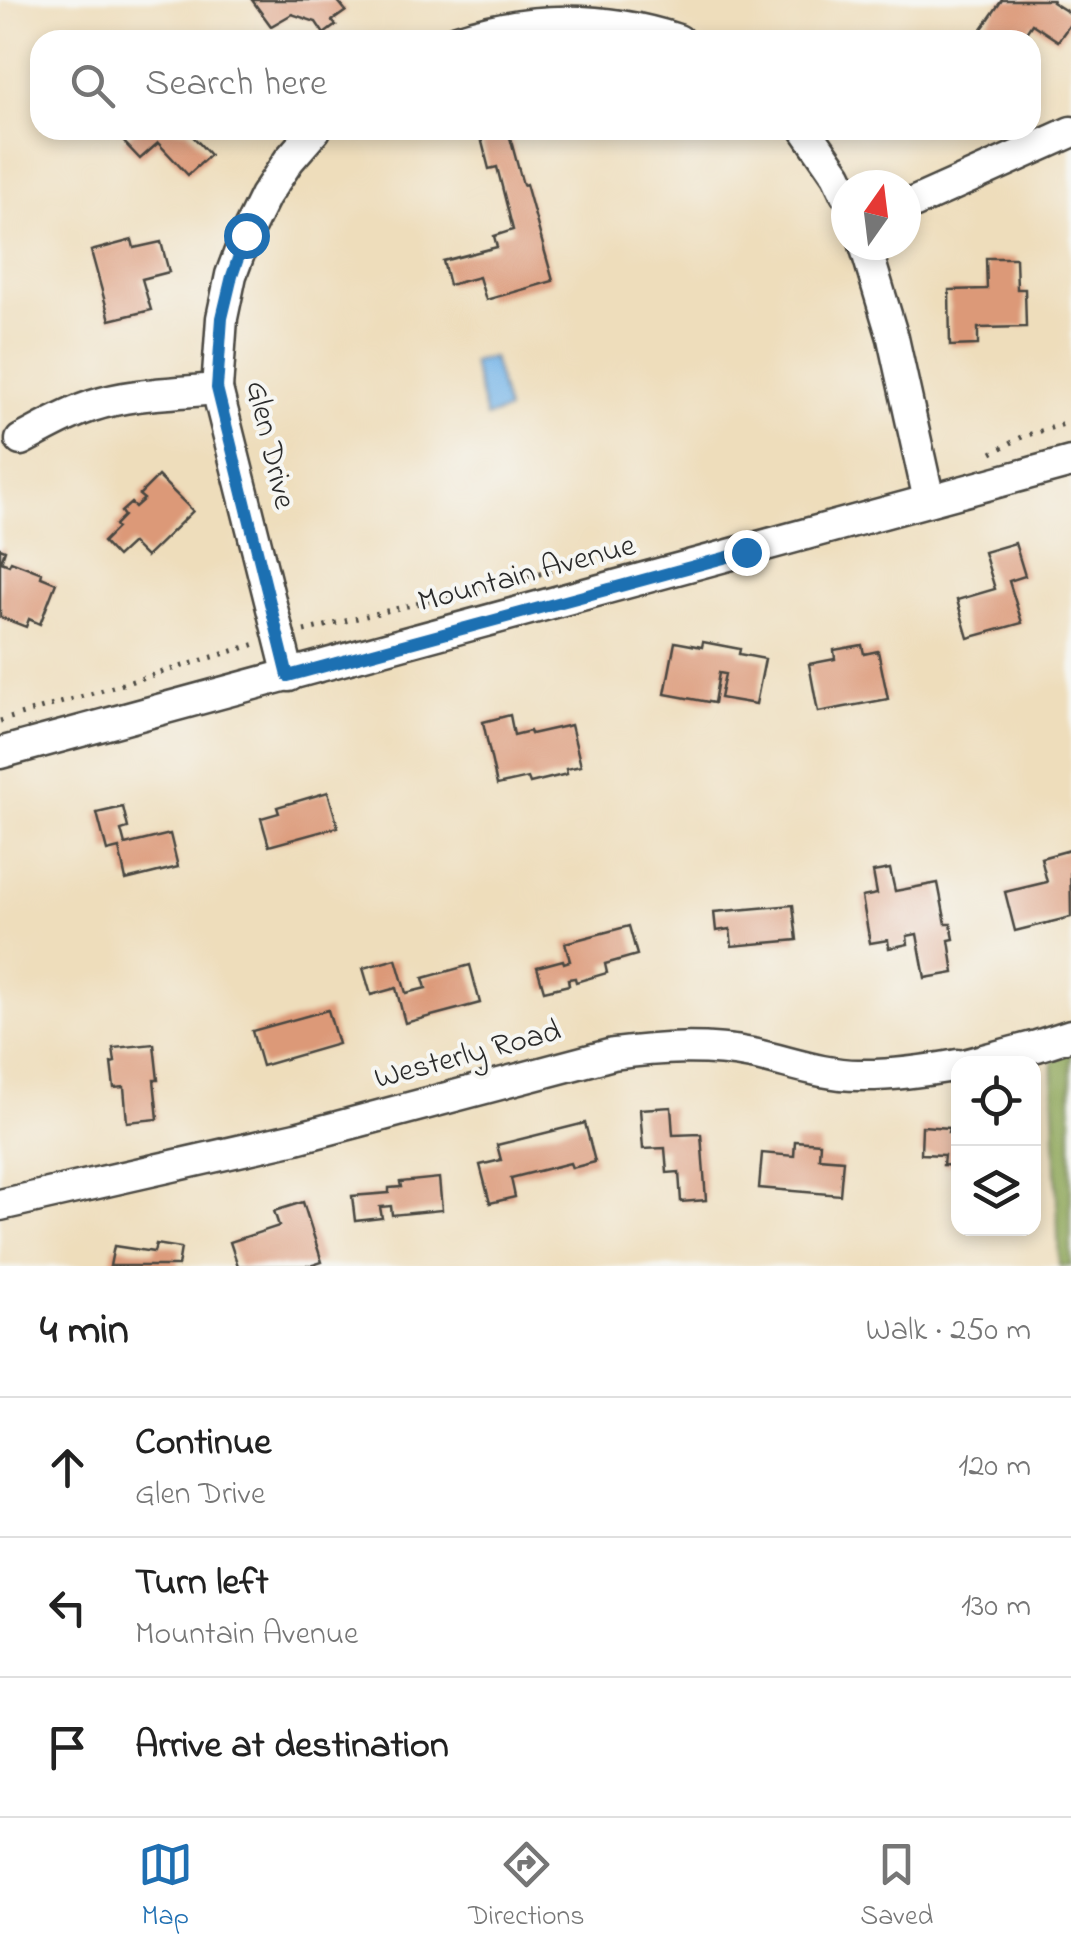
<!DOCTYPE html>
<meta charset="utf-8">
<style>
body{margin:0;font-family:"Indie Flower",sans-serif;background:#f6f6f6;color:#222}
.controls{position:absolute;right:30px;bottom:30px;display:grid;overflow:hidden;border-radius:20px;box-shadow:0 5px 15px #0003}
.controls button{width:90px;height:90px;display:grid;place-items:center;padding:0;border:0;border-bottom:2px solid #e0e0e0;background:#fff;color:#222;font:50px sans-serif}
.compass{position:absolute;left:831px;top:170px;width:90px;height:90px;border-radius:50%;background:#fff;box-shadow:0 5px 15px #0003;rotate:14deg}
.stop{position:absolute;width:30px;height:30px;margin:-22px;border:8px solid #1f6fb2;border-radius:50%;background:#fff}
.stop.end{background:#1f6fb2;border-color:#fff;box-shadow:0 2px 10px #0008}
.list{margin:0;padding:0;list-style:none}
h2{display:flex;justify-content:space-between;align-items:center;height:130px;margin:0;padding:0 40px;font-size:42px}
h2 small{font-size:32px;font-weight:400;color:#767676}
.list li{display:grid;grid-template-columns:65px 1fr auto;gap:30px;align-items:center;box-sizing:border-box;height:140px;padding:0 40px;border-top:2px solid #e0e0e0}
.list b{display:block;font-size:38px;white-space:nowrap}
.list p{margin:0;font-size:32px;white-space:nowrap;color:#767676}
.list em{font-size:32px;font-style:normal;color:#767676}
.icon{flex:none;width:55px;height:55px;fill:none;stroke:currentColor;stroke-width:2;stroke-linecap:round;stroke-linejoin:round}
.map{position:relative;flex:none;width:1071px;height:1266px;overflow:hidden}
.search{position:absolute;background:#fff;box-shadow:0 5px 15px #0003;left:30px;right:30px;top:30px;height:110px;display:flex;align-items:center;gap:25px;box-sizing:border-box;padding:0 35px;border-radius:30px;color:#767676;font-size:38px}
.sheet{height:550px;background:#fff}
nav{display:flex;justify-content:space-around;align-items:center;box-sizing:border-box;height:140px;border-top:2px solid #e0e0e0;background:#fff;font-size:28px;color:#767676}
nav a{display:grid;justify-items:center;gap:5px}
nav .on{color:#1f6fb2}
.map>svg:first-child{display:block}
</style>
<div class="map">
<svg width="1071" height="1266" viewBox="0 0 1071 1266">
<rect width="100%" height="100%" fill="#f6f6f2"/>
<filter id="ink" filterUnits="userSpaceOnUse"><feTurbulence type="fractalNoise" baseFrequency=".01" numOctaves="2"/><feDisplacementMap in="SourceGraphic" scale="20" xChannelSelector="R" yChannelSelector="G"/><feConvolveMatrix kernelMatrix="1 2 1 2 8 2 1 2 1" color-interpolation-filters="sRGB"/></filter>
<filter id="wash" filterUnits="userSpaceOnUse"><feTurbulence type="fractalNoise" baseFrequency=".0048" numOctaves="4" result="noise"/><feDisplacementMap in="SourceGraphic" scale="40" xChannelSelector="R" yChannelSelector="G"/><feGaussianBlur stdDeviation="2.25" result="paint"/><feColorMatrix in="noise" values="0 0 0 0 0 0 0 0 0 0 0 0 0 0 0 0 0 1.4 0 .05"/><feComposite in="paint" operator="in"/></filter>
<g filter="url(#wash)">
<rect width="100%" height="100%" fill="#edb"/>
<path fill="#8ca456" stroke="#5c6840" stroke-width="2.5" d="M1071,1041V1266H1059L1052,1047Z"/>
<path fill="#73b3e7" stroke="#4f6f89" stroke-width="2.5" d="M493,357L507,411L486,417L472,362Z"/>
<g id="blocks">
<g fill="#dc9978">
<path d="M252,0H337L346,11L332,21L336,25L324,34L316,22L292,14L271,26Z"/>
<path d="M1002,0H1053L1052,2L1071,14V23L1058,41L1032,24L1021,40H996L981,30Z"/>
<path d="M135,130H187L210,155L188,175L158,143L140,159L123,141Z"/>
<path d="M479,130H508L523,185L526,184L553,281L486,300L479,277L449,285L443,261L497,247L494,236L513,230L497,167L489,169Z"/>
<path d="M132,240L134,248L161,242L169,272L142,279L151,310L110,320L91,251Z"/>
<path d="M986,258H1016L1017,289H1025L1026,327L978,328V345L950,346L949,290L987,289Z"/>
<path d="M158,476L193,511L146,557L132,543L117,557L103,542L117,528L115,525L124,516L121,512L131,503L135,507L144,499L139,495Z"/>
<path d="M1015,543L1025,576L1009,581L1022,623L968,638L957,600L995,589L984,552Z"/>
<path d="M0,548L5,550L1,562L9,565L11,561L42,573L41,577L56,583L40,624L29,619L26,627L0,617Z"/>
<path d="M675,642L702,647L703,642L740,649L739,654L765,659L756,704L720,698L725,674L719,673L714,703L665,694Z"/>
<path d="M862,645L864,654L878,651L888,699L818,712L809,664L835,659L834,650Z"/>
<path d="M510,715L514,735L530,731L531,734L571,725L581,766L566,769L567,774L530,783L528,778L497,785L483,722Z"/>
<path d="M328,792L338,827L269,846L261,818L279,813L277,807Z"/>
<path d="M123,807L128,828L121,830L125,845L170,834L178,867L126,880L119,848L107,851L97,813Z"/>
<path d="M1070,850L1071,917L1015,931L1005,892L1047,882L1041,858Z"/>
<path d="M890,869L895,891L938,883L946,924H951L954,939L949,940L954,973L925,978L917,934L907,936L908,944L889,948L888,940L870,943L862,897L877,894L873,872Z"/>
<path d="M793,905L797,940L732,946L730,929L716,931L714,912Z"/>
<path d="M629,926L637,955L605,964L607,973L576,982L575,978L568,979L569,985L544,991L537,967L563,960L564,963L570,961L565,943Z"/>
<path d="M396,959L406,993L426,988L423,978L470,965L480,1003L405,1023L396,988L371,995L363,968Z"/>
<path d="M328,1010L338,1044L262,1066L252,1031Z"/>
<path d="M154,1044L158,1080H154L158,1119L127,1122L124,1087L114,1088L111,1063L115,1062L113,1048Z"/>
<path d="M671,1107L673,1135L701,1134L706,1200L681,1202L679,1172L667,1173L665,1148L643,1149L640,1109Z"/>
<path d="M585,1123L595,1162L572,1168L570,1163L511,1178L515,1197L490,1203L480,1165L501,1160L497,1145Z"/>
<path d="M922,1126L949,1128L948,1132H958V1166L943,1165L944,1155L921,1154Z"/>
<path d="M795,1141L820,1143L819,1158L843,1160L840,1195L759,1188L762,1153L794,1156Z"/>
<path d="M439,1178L442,1210L392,1215L391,1206L380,1207L382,1218L355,1221L352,1196L389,1193V1188L401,1187L400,1182Z"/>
<path d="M303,1202L322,1262L310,1266H238L230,1242L279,1226L274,1211Z"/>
<path d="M156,1244L181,1248L178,1266H110L114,1246L154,1252Z"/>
</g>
</g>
</g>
<g filter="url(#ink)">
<use href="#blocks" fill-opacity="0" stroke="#484641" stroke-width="2.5"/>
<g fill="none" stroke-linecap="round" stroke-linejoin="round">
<g stroke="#484641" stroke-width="35">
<g id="minor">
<path d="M457,40C530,16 605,16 678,40"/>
<path d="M806,130L837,175L846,194"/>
<path d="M906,206L1071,132"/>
<path d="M865,245L893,338L929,500"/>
<path d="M21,440C44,428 67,414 92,406C131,393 176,393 217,389"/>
<path d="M289,676L217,389L222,318L231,275L246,235L265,196L289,160L315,130"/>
<path d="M0,753L1071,462"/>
<path d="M968,1064L1037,1046L1071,1035"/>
<path d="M0,1205L296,1138L613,1054C659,1048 705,1045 752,1054C787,1061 822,1075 858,1075C892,1076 925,1071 958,1065"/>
</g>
</g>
<g stroke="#484641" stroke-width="5" stroke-dasharray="2.5 8" stroke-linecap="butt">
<path d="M992,453L1024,436L1071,422"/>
<path d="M304,631L585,563"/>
<path d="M0,721L256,644"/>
</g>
<use href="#minor" stroke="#fff" stroke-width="30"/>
</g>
</g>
<g fill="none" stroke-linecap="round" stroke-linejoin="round" filter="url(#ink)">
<path stroke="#1f6fb2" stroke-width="12" d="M246,235L232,276L222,318L217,388L288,676L746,552"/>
</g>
<g text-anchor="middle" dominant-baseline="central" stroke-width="8" stroke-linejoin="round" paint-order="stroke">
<g font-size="32" fill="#2b2b2b" stroke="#f6f6f2">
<text transform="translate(269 445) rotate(77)">Glen Drive</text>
<text transform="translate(527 575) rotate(-15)">Mountain Avenue</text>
<text transform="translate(468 1056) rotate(-15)">Westerly Road</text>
</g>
</g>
</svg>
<div class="controls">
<button><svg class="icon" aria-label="locate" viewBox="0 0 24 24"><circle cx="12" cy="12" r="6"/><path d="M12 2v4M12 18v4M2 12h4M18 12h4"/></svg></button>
<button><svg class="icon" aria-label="layers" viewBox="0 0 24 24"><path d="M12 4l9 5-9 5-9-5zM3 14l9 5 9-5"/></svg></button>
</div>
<svg class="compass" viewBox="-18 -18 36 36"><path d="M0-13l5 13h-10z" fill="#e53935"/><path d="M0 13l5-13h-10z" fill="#767676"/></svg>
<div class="stop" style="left:246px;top:235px"></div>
<div class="stop end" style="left:746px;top:552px"></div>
<div class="search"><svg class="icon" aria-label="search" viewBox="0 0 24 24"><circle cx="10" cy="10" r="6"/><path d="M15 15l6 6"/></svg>Search here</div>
</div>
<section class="sheet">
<h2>4 min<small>Walk · 250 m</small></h2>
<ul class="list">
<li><svg class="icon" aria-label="ahead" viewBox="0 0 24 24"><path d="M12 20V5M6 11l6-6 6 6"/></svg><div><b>Continue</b><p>Glen Drive</p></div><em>120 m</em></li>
<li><svg class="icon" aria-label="left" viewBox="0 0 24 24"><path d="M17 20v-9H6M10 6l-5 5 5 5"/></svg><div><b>Turn left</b><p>Mountain Avenue</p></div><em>130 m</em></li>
<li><svg class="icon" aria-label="arrive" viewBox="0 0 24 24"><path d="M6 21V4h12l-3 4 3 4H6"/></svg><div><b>Arrive at destination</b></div></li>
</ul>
</section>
<nav>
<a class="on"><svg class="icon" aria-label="map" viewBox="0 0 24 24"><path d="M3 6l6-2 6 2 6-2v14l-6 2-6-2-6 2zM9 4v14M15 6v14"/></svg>Map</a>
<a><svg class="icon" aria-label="directions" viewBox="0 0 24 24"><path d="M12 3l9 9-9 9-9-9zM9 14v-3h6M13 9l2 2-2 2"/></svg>Directions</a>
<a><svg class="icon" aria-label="saved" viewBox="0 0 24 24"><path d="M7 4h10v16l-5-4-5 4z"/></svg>Saved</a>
</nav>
